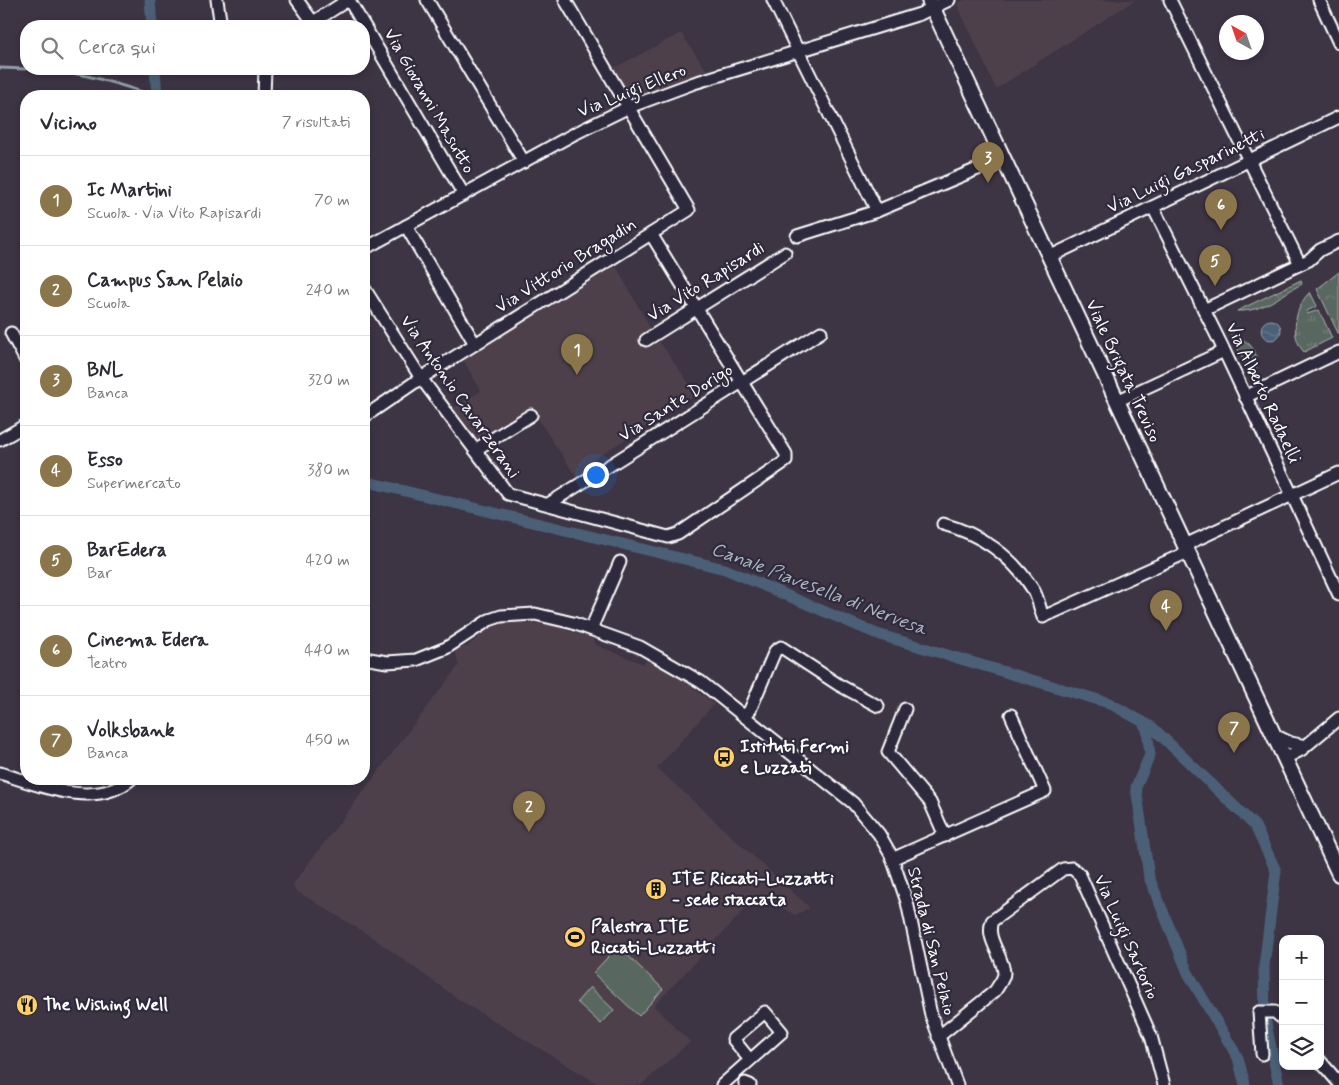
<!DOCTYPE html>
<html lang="it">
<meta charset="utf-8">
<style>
body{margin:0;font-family:Mynerve,sans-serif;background:#f2f2f3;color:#2b2b33}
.controls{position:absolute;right:15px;bottom:15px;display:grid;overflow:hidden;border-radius:10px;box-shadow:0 2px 8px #0003}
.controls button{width:45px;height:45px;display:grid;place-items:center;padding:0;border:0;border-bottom:1px solid #e1e1e2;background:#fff;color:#2b2b33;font:25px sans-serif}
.compass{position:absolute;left:1219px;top:15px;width:45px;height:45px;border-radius:50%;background:#fff;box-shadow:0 2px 8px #0003;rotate:320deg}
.you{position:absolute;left:595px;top:474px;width:18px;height:18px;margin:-12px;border:4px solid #fff;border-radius:50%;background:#1a73e8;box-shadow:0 0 0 8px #1a73e833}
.badge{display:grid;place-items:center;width:32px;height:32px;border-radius:50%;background:#8a764a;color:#fff;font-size:16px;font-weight:700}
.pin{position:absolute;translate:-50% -41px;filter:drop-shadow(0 1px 2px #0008)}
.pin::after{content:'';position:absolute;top:26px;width:18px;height:15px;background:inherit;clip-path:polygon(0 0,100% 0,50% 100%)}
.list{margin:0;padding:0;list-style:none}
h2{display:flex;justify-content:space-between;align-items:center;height:65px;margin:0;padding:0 20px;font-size:21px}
h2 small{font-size:16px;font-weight:400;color:#7c7c81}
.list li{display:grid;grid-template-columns:32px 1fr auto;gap:15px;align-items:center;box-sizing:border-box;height:90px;padding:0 20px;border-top:1px solid #e1e1e2}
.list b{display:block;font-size:19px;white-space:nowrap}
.list p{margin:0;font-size:16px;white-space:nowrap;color:#7c7c81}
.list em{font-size:16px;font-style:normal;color:#7c7c81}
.icon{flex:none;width:28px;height:28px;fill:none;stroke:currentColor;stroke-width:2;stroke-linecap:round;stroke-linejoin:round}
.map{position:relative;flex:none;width:1339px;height:1085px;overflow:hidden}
.search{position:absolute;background:#fff;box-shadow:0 2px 8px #0003;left:20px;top:20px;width:350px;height:55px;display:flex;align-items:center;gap:12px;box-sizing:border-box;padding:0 18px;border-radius:20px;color:#7c7c81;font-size:19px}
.panel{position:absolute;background:#fff;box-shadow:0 2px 8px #0003;left:20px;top:90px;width:350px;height:695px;border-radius:20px}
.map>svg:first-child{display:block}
</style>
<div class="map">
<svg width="1339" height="1085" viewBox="0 0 1339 1085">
<defs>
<pattern id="grass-tufts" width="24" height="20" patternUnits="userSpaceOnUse" patternTransform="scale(1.25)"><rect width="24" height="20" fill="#596860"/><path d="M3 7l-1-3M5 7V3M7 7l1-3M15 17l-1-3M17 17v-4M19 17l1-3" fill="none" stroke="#727f78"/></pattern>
<pattern id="forest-crowns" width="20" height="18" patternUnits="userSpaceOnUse" patternTransform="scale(1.25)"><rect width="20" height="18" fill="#596860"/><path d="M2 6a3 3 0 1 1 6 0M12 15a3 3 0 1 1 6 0" fill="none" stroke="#727f78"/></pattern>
<pattern id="water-waves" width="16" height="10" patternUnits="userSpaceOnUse" patternTransform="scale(1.25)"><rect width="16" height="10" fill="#4b6076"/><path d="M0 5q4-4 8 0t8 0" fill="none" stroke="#66788b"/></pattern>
</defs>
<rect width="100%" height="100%" fill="#3d3444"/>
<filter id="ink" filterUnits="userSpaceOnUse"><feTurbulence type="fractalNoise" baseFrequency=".02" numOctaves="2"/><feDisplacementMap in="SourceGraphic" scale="10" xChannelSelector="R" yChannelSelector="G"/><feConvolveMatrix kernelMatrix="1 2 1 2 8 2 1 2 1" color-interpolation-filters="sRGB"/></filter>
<g filter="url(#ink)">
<g fill="#4d414c">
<path d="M964,0H1135L996,89L957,4Z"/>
<path d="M681,33L707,71L629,98L612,69Z"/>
<path d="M614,263L652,331L697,395L589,462L586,472L577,478L530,407L476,440H471L448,411L481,391L462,358Z"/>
<path d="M495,622L549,624L593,639L596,645L643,664L648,659L676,675L714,704L657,768L810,908L795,915L759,894L654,1006L690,1042L641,1085H600L461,1001L372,937L295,890L293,884L459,665L454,648L467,647Z"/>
</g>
<g fill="url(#grass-tufts)" stroke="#acb4b0">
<path d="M1301,280L1302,284C1280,295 1264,312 1237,311Z"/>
<path d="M1310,292L1317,306L1307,311V314L1319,310L1332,338L1304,352C1289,336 1295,306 1310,292Z"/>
<path d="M1231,334C1254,343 1260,352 1255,376L1252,378Z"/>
</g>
<path fill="url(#forest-crowns)" stroke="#acb4b0" d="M1339,272V333H1338L1317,289Z"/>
<g fill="#596860" stroke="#acb4b0">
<path d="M618,946L663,989L639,1016L593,973Z"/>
<path d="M590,987L614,1010L601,1024L577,1002Z"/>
</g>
<circle fill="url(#water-waves)" stroke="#93a0ad" cx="1271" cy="330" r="10"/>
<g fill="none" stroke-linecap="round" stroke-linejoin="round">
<g stroke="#93a0ad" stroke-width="3">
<path d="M0,68L26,69"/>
<path d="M34,69C76,70 115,83 155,96"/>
</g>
<g stroke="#4b6076" stroke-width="11">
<path d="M150,0L152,26"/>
<path d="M155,69L157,96"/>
<path d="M364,481L725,569L877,634L1109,703L1152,727L1255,826L1276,871L1264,966L1265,1019L1279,1085"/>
<path d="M1142,721L1147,729L1150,755L1136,787L1149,877L1188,973L1238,1058L1245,1085"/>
</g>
<g stroke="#fff" stroke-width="15">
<g id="minor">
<path d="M217,0L221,26"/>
<path d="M297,0L313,22"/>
<path d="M349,0L464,195"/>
<path d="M427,0L524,162"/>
<path d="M773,0L877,211"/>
<path d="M1170,0L1300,264"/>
<path d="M1319,0L1339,43"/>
<path d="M307,26L348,0"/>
<path d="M264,96L265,69"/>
<path d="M1153,207L1219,340L1339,595"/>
<path d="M406,226L475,344"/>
<path d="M797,236L877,211L1004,158"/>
<path d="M364,249L574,134L629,107L694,83L920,14L949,0"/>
<path d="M1049,257L1339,117"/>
<path d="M364,288L421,378L508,494L668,537L678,534L786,461V454L651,234"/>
<path d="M1204,310L1309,260L1320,250L1339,241"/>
<path d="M11,333L26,361"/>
<path d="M646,340L785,253"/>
<path d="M1245,397L1339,352"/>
<path d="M1117,401L1224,351"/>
<path d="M364,417L421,378L689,210L565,0"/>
<path d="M0,440L26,425"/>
<path d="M475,450L531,415"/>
<path d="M550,503L821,332"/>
<path d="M943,524C981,534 1013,557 1034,591C1038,598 1040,609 1043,617L1188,552"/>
<path d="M1185,545L1339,473"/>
<path d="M591,629L620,562"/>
<path d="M364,658L387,662L416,660L446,648L489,620L501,616L535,614L573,623L640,647L701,682L853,803L879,834L891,855L907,902L931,1015L957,1085"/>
<path d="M905,709L888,752L930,802L945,836"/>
<path d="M745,716L750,710L775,651L781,647L839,685L878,706"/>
<path d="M1274,735L1291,743L1306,746"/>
<path d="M1285,758L1301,750L1339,718"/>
<path d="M0,773C39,785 95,810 131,779"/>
<path d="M892,859L1045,791L1011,715"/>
<path d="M938,1037L995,991C998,986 1004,979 1004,973C1003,955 985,939 992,921L1063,869L1072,868L1080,875L1151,1036L1164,1085"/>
<path d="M1262,1054L1259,1012H1275L1283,1019"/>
<path d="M1320,1061L1339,1083"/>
<path d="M745,1083L750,1085"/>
<path d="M722,1085L782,1032L765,1012L733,1039L750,1060"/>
</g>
</g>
<g stroke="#fff" stroke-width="18">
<path id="major" d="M929,0L1339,874"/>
</g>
<use href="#minor" stroke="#2f2a3d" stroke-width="11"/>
<use href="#major" stroke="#2f2a3d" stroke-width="14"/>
</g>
</g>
<defs>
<g id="bus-disc" transform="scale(1.125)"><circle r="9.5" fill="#ffd166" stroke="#2f2a3d"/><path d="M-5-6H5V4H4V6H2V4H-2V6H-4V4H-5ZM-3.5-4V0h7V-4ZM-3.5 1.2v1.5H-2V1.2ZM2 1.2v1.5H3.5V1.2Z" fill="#111"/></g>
<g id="building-disc" transform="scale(1.125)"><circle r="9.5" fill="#ffd166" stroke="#2f2a3d"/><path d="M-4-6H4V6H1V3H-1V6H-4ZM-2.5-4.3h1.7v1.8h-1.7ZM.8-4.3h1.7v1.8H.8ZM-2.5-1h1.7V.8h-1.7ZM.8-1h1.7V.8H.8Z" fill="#111"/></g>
<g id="stadium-disc" transform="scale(1.125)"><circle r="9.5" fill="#ffd166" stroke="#2f2a3d"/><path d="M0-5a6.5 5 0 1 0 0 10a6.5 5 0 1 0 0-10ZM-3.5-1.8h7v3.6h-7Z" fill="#111"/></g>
<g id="restaurant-disc" transform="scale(1.125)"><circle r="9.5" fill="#ffd166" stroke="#2f2a3d"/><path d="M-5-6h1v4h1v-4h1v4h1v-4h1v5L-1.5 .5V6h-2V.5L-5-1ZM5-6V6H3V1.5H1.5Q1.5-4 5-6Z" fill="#111"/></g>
</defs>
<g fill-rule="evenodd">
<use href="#bus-disc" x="724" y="757"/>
<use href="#building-disc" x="656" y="889"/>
<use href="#stadium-disc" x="575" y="937"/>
<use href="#restaurant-disc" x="27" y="1005"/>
</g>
<g text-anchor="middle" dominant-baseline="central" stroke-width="4.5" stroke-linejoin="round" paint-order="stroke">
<g font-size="18" fill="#fff" stroke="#2f2a3d">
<text transform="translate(632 91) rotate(-22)">Via Luigi Ellero</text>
<text transform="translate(429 101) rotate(60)">Via Giovanni Masutto</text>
<text transform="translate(1186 171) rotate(-26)">Via Luigi Gasparinetti</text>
<text transform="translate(566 266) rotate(-32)">Via Vittorio Bragadin</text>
<text transform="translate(706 282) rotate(-32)">Via Vito Rapisardi</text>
<text transform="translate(1123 371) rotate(65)">Viale Brigata Treviso</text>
<text transform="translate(1263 393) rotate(65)">Via Alberto Radaelli</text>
<text transform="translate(460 397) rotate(55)">Via Antonio Cavarzerani</text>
<text transform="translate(676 403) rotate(-32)">Via Sante Dorigo</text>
<text transform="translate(1126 937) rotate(66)">Via Luigi Sartorio</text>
<text transform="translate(931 941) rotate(76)">Strada di San Pelaio</text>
</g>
<g font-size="18" font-weight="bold" fill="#fff" stroke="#2f2a3d" text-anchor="start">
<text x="740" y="747">Istituti Fermi<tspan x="740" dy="21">e Luzzati</tspan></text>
<text x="672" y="879">ITE Riccati-Luzzatti<tspan x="672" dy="21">- sede staccata</tspan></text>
<text x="591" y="927">Palestra ITE<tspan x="591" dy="21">Riccati-Luzzatti</tspan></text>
<text x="43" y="1005">The Wishing Well</text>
</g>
<g font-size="19" font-style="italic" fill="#aeb7c1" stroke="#2f2a3d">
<text transform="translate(819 589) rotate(21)">Canale Piavesella di Nervesa</text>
</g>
</g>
</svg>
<div class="controls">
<button>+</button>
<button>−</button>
<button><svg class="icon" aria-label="layers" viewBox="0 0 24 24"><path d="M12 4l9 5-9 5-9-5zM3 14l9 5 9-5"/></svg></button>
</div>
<svg class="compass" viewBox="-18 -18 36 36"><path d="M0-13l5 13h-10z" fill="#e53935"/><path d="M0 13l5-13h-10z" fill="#7c7c81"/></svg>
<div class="you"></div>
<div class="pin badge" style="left:577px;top:375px">1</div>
<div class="pin badge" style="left:529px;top:832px">2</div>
<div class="pin badge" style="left:988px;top:183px">3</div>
<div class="pin badge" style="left:1166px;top:631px">4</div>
<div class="pin badge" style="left:1215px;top:286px">5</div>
<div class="pin badge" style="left:1221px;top:230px">6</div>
<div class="pin badge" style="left:1234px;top:753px">7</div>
<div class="search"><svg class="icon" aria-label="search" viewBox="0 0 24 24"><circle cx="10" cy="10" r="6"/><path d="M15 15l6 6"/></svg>Cerca qui</div>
<section class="panel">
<h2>Vicino<small>7 risultati</small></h2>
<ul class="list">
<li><span class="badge">1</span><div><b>Ic Martini</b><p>Scuola · Via Vito Rapisardi</p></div><em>70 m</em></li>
<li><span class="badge">2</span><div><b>Campus San Pelaio</b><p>Scuola</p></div><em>240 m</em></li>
<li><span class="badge">3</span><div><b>BNL</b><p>Banca</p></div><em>320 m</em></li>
<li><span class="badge">4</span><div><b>Esso</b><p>Supermercato</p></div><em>380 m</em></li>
<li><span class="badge">5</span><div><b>BarEdera</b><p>Bar</p></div><em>420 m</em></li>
<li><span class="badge">6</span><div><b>Cinema Edera</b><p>Teatro</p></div><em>440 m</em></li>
<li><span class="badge">7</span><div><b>Volksbank</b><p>Banca</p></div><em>450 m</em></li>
</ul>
</section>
</div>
